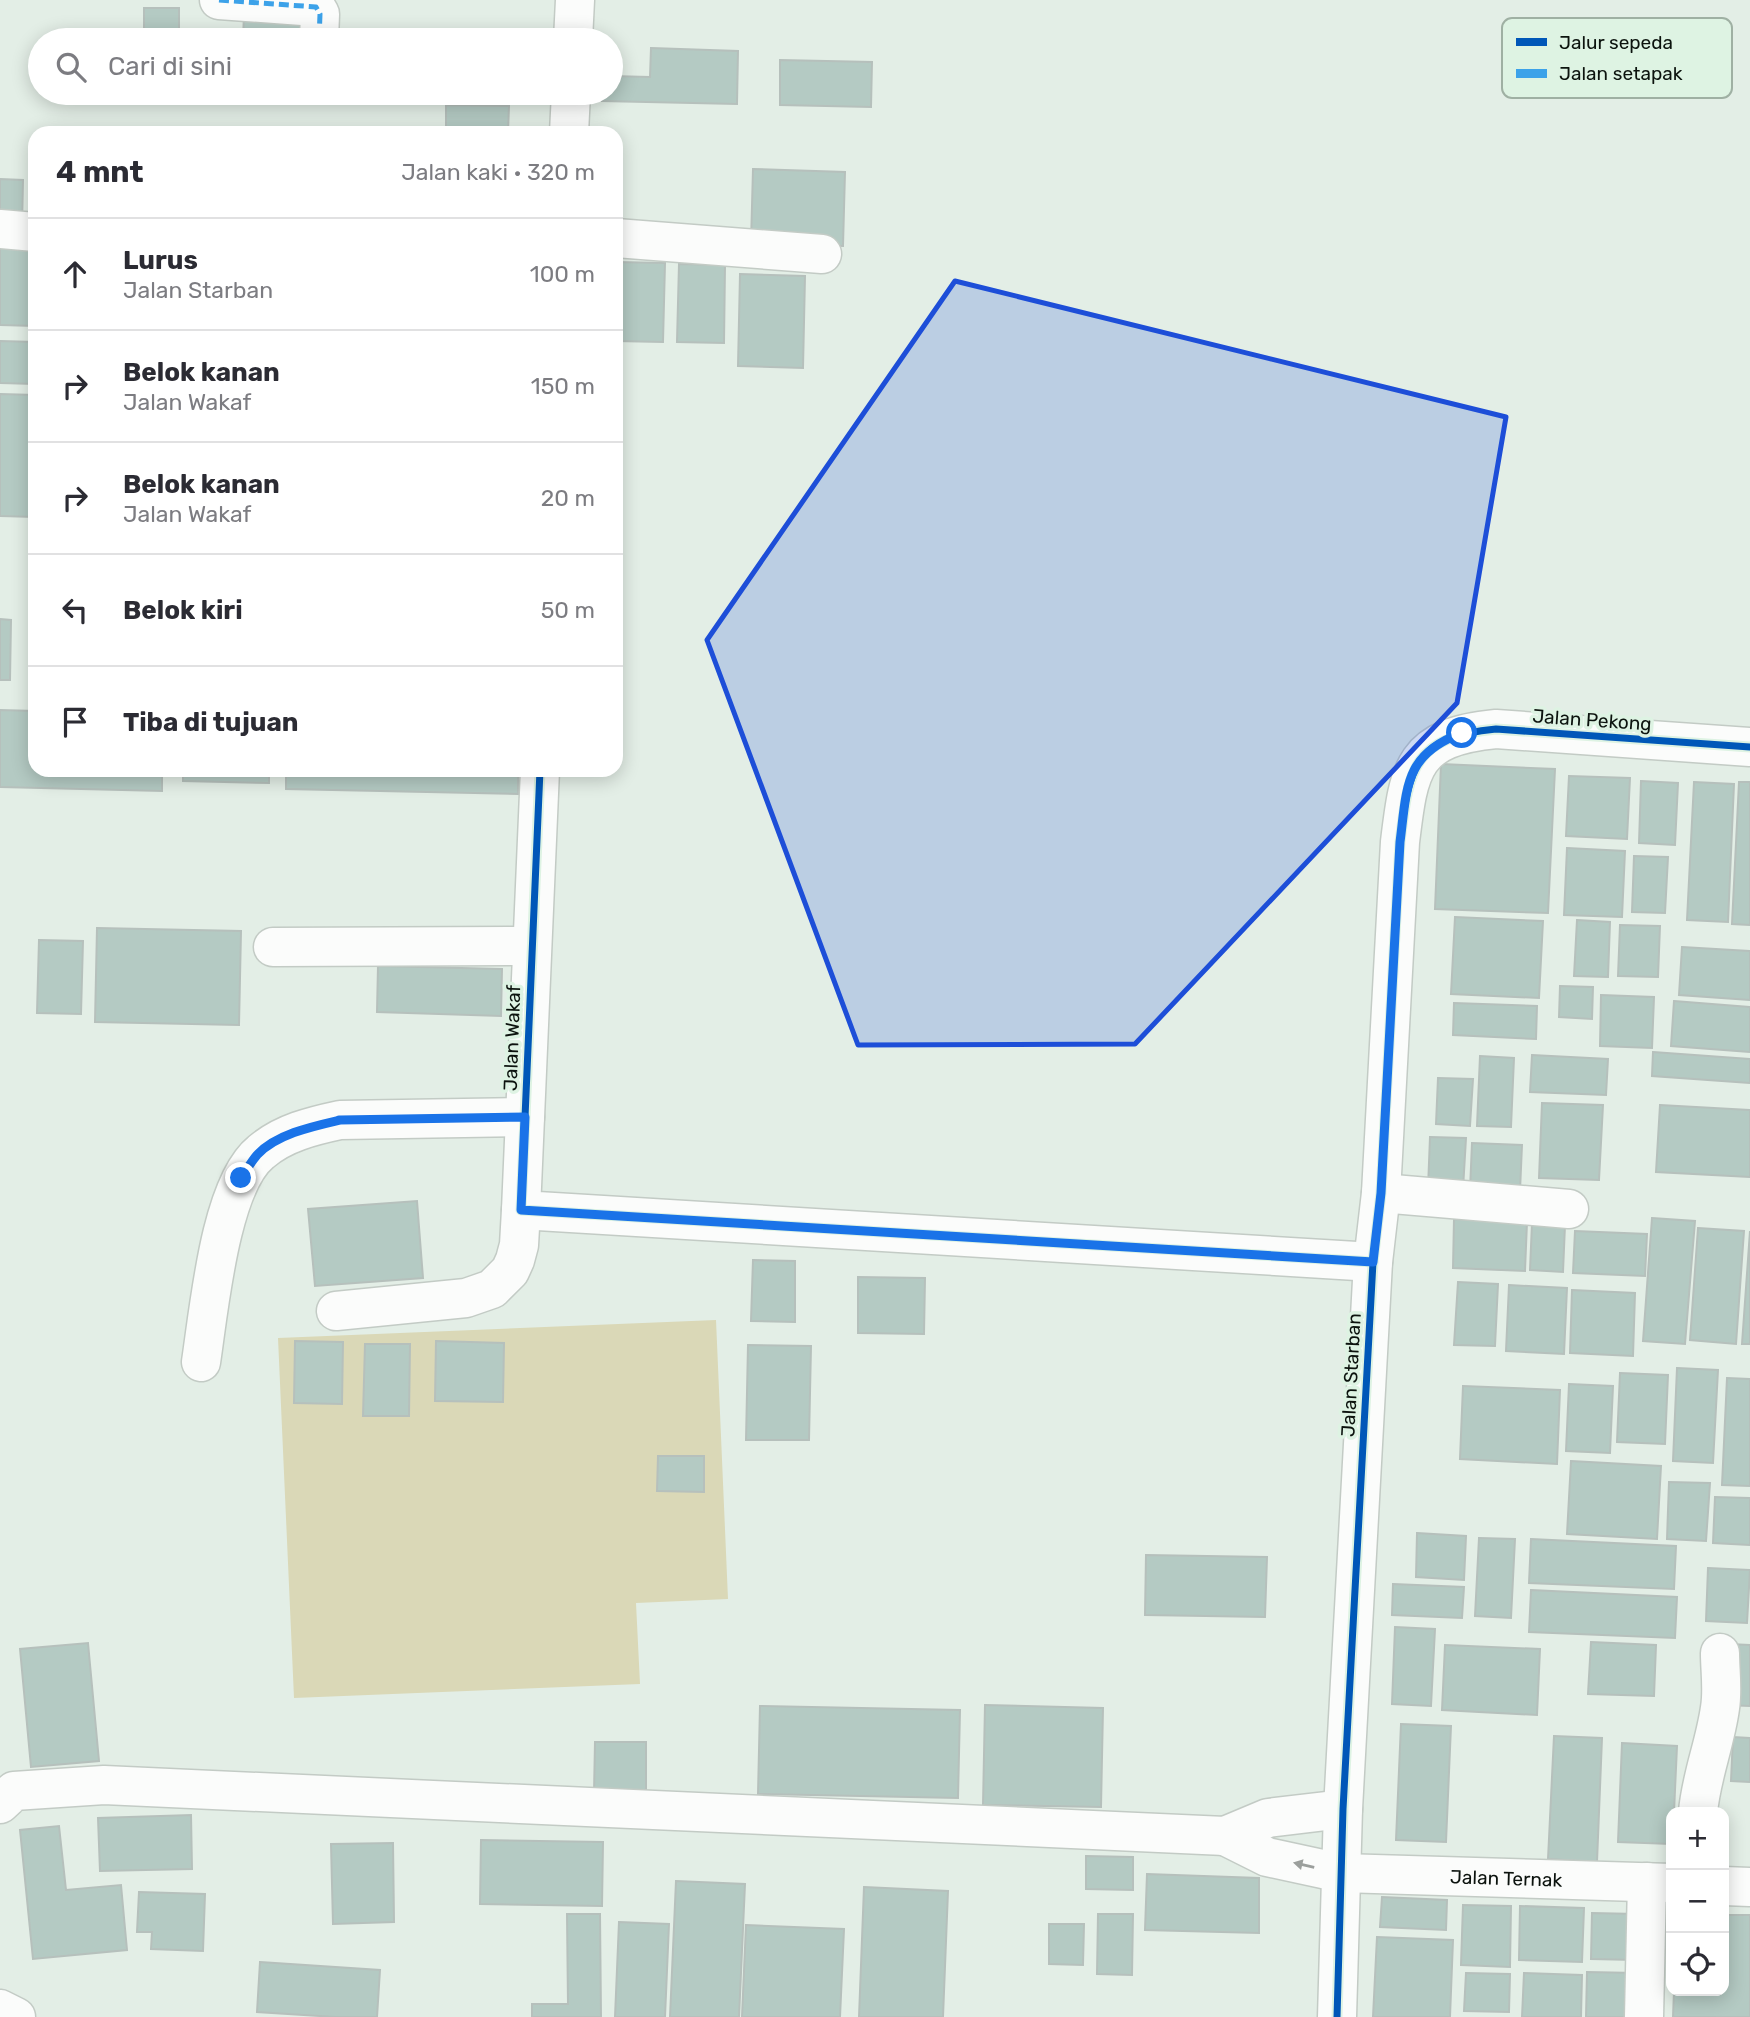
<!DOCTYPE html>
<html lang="id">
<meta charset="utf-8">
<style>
body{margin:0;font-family:Rubik,sans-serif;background:#f2f2f3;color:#2b2b33}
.controls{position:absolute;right:21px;bottom:21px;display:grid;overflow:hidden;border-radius:14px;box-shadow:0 4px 18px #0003}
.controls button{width:63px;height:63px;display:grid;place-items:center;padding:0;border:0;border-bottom:2px solid #e1e1e2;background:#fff;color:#2b2b33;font:35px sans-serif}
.stop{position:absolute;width:21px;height:21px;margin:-16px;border:5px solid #1a73e8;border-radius:50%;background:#fff}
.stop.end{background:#1a73e8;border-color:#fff;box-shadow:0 2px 7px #0008}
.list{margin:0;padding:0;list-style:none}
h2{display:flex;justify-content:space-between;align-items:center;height:91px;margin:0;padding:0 28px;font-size:30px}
h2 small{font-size:23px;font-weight:400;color:#7c7c81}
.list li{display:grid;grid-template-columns:46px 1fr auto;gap:21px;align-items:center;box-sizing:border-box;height:112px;padding:0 28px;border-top:2px solid #e1e1e2}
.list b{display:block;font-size:26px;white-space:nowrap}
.list p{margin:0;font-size:23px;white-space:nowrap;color:#7c7c81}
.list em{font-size:23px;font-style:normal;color:#7c7c81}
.icon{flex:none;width:38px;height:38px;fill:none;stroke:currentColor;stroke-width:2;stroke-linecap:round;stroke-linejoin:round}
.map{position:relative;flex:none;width:1750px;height:2017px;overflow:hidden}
.search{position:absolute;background:#fff;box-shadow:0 4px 18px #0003;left:28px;top:28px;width:595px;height:77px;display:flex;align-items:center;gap:18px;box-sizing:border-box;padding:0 24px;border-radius:38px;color:#7c7c81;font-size:26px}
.panel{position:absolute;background:#fff;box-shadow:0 4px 18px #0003;left:28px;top:126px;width:595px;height:651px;border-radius:21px}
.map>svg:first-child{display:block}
</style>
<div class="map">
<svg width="1750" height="2017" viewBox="0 0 1750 2017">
<rect width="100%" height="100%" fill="#e3eee6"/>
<path fill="#dad8b7" d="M716,1320L728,1599L636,1603L640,1684L294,1698L278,1338Z"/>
<g fill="#b4cac3" stroke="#b6c0bc" stroke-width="2">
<rect x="144" y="8" width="35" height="32"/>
<path d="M244,13L312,16L311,40H243Z"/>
<rect x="334" y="29" width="55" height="11"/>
<path d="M651,48L738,51L737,104L602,101V93H611V76L650,77Z"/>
<path d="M780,60L872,62L871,107L780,105Z"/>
<path d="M147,93H179V101Z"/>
<path d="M180,93H305L304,102L179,101Z"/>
<path d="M446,105L509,106L508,133H446Z"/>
<path d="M753,169L845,172L843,246L751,243Z"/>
<path d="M0,179L23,180L22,227L0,226Z"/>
<path d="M0,248L35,249V326L0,325Z"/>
<path d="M616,262L665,263L663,342L616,341Z"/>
<path d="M679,264L725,265L724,343L677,342Z"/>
<path d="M740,274L805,276L803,368L738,366Z"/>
<path d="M0,341L35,342V384L0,383Z"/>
<path d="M0,394L35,395V517L0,516Z"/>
<path d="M0,619L11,620L10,680H0Z"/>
<path d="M0,710L35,711V770H162V791L0,787Z"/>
<path d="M1441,764L1555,769L1548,913L1435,909Z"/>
<path d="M183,770H269V783L183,781Z"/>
<path d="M286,770H518V794L286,789Z"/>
<path d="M1569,776L1630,778L1627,839L1566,836Z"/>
<path d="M1641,781L1678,783L1675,845L1639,843Z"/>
<path d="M1694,782L1734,784L1728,922L1687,920Z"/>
<path d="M1739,782H1750V925L1732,924Z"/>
<path d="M1567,848L1625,851L1622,917L1564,915Z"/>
<path d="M1634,856L1668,857L1665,913L1632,912Z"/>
<path d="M1455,917L1543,921L1539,998L1451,994Z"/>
<path d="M1577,920L1610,922L1608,977L1574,976Z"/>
<path d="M1620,925L1660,926L1658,977L1618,976Z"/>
<path d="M97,928L241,931L239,1025L95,1022Z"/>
<path d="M39,940L83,941L81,1014L37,1013Z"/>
<path d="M1682,947L1750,951V1000L1679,995Z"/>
<path d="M378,966L502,969L501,1016L377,1012Z"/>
<path d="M1560,986L1593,987L1592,1019L1559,1017Z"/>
<path d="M1601,995L1654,997L1652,1048L1600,1046Z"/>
<path d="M1674,1001L1750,1007V1052L1671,1046Z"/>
<path d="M1454,1003L1537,1006L1536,1039L1453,1035Z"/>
<path d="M1653,1052L1750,1059V1083L1652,1076Z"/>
<path d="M1532,1055L1608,1059L1606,1095L1530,1092Z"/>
<path d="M1480,1056L1514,1058L1511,1127L1477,1126Z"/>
<path d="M1438,1078L1473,1079L1470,1126L1436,1124Z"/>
<path d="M1542,1103L1603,1105L1599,1180L1539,1178Z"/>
<path d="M1660,1105L1750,1110V1177L1656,1172Z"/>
<path d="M1430,1137L1466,1138L1463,1189L1428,1188Z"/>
<path d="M1472,1143L1522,1145L1520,1191L1470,1190Z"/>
<path d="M417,1201L423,1278L315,1286L308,1209Z"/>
<path d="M1652,1218L1695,1221L1685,1344L1643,1341Z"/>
<path d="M1454,1219L1527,1222L1525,1271L1453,1268Z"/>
<path d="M1532,1223L1565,1225L1563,1272L1530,1270Z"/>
<path d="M1698,1228L1744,1231L1736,1344L1690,1340Z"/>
<path d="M1575,1231L1647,1234L1645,1276L1573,1273Z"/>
<path d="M1750,1231V1344H1742Z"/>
<path d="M753,1260L795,1261V1322L751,1321Z"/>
<path d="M858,1277L925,1278L924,1334L858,1333Z"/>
<path d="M1458,1282L1498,1284L1495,1346L1454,1345Z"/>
<path d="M1509,1285L1567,1288L1564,1354L1506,1351Z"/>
<path d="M1572,1290L1635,1293L1633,1356L1570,1353Z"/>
<path d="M295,1341L343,1342L342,1404L294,1403Z"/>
<path d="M436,1341L504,1343L503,1402L435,1401Z"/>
<path d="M365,1344H410L409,1416H363Z"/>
<path d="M748,1345L811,1346L809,1440H746Z"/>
<path d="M1677,1368L1718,1370L1713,1463L1673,1461Z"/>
<path d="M1620,1373L1668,1375L1665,1444L1617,1442Z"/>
<path d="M1727,1378L1750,1379V1486L1722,1485Z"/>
<path d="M1569,1384L1613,1386L1610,1453L1566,1451Z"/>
<path d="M1463,1386L1560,1390L1557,1464L1460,1459Z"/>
<path d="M658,1456H704V1492L657,1491Z"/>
<path d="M1571,1461L1661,1466L1657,1539L1567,1534Z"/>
<path d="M1669,1482L1710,1483L1706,1541L1667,1539Z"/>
<path d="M1715,1497L1750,1498V1545L1713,1543Z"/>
<path d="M1417,1533L1466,1536L1464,1580L1416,1577Z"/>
<path d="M1479,1538L1515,1539L1511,1618L1475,1616Z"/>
<path d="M1531,1539L1676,1546L1674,1589L1529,1583Z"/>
<path d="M1146,1555L1267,1557L1265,1617L1145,1615Z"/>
<path d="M1708,1568L1750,1570L1747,1623L1706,1621Z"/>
<path d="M1393,1584L1464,1587L1462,1618L1392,1615Z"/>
<path d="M1531,1590L1677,1597L1675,1638L1529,1632Z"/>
<path d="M1395,1627L1435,1629L1431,1706L1392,1704Z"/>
<path d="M1591,1642L1656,1645L1654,1696L1588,1694Z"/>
<path d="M88,1643L99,1761L31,1767L20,1649Z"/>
<path d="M1729,1644L1750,1645V1706L1726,1705Z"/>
<path d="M1445,1645L1540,1649L1537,1715L1442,1710Z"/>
<path d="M985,1705L1103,1708L1101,1807L983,1805Z"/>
<path d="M760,1706L960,1710L958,1798L758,1794Z"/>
<path d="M1401,1724L1451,1726L1446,1842L1396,1840Z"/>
<path d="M1554,1736L1602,1738L1597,1862L1548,1859Z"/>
<path d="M1733,1737L1750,1738V1782L1731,1781Z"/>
<path d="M595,1742H646V1795L594,1793Z"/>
<path d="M1622,1743L1677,1746L1674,1812H1671V1844L1618,1842Z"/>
<path d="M191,1815L192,1869L100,1871L98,1818Z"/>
<path d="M59,1826L66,1890L121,1885L127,1950L33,1959L20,1830Z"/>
<path d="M481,1840L603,1842L602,1906L480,1904Z"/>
<path d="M393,1843L394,1922L333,1924L331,1844Z"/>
<path d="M1086,1856L1133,1857V1890L1086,1889Z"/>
<path d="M1147,1874L1259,1878V1933L1145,1930Z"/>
<path d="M676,1881L745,1884L739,2017H670Z"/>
<path d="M864,1887L948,1891L943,2017H859Z"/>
<path d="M139,1892L205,1894L203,1951L151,1949L152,1932H137Z"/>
<path d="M1382,1897L1447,1900L1446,1930L1380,1927Z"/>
<path d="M1463,1905L1511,1906L1510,1967L1461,1965Z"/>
<path d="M1520,1906L1584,1908L1582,1962L1519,1960Z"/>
<path d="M1592,1913L1637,1914L1636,1960L1591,1959Z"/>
<path d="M567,1914H600L601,2017H532V2004H568Z"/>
<path d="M1098,1914H1133L1132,1975L1097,1974Z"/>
<path d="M1724,1915H1750V2017H1673L1674,1991H1724Z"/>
<path d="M619,1922L669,1924L665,2017H615Z"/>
<path d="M1049,1924H1084L1083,1965L1049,1964Z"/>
<path d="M746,1925L844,1929L840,2017H742Z"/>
<path d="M1377,1937L1453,1940L1450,2017H1373Z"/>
<path d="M260,1962L380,1970L377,2017H335L257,2012Z"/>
<path d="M1587,1972L1636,1973L1635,2017H1586Z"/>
<path d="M1466,1973L1510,1974L1509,2012L1464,2011Z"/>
<path d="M1524,1973L1582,1975L1581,2017H1522Z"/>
</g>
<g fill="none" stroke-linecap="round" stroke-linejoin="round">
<g stroke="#c3cbc5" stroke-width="41">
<g id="minor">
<path d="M219,0L316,7L320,14L319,40"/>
<path d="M573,40L575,0"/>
<path d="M569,133L571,93"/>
<path d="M0,229L35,232"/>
<path d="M616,238L822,254"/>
<path d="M540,770L521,1210L1373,1262"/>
<path d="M273,947L531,946"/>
<path d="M1381,1193L1569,1209"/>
<path d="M336,1311L466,1298L492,1289L510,1271L515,1260L519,1245L521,1210"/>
<path d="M201,1362C209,1310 220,1185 261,1152C283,1133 312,1126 340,1120L525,1117"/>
<path d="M0,1804L14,1791L104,1785L1225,1836"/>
<path id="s1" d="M1343,1809L1268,1818L1225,1836L1267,1857L1341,1873L1671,1883"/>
<path d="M1698,1812C1701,1777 1715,1744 1720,1708C1723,1690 1720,1671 1720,1653"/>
<path d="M1724,1886L1750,1887"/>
<path d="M0,2009L16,2017"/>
<path d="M1337,2017L1343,1809L1373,1262L1381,1193L1400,842C1409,767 1413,737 1496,729L1750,747"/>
<path d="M1644,2017L1647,1882"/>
</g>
</g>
<use href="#minor" stroke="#fbfcfb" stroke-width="38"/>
<path stroke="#3ca2e9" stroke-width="5" stroke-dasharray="10 5" stroke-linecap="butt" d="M219,0L316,7L320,14L319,40"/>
<g stroke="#def3e3" stroke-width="11">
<g id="cycleway">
<path d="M540,770L521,1210L1373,1262"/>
<path d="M1337,2017L1343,1809L1373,1262L1381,1193L1400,842C1409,767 1413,737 1496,729L1750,747"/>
</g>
</g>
<use href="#cycleway" stroke="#0057b8" stroke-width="7"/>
</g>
<defs><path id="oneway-solid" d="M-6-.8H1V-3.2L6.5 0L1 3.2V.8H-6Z" transform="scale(1.75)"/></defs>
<use fill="#9b9f9c" href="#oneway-solid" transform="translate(1304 1865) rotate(-167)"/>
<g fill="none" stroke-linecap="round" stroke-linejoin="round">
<path stroke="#1a73e8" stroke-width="9" d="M241,1178C246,1171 251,1162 257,1155C276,1134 314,1126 340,1120L525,1117L521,1210L1373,1262L1381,1193L1400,842C1407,788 1404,754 1462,733"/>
</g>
<path fill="#1d4ed8" fill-opacity="0.2" stroke="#1d4ed8" stroke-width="5" stroke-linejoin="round" d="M955,281L1506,417L1457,703L1135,1044L858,1045L707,640Z"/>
<g text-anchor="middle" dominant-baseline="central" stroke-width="7" stroke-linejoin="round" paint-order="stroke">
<g font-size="19" fill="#0c130e" stroke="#def3e3">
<text transform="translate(1592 720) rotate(4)">Jalan Pekong</text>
<text transform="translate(512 1038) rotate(-88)">Jalan Wakaf</text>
<text transform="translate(1351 1375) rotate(-87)">Jalan Starban</text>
<text stroke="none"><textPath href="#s1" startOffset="410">Jalan Ternak</textPath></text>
</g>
</g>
<rect x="1502" y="18" width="230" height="80" rx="10" fill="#def3e3" stroke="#9fb0a3" stroke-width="2"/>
<rect x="1516" y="38" width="31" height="8" fill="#0057b8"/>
<rect x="1516" y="69" width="31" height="9" fill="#3ca2e9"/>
<g font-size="19" fill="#0c130e">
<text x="1559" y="49">Jalur sepeda</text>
<text x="1559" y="80">Jalan setapak</text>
</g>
</svg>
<div class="controls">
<button>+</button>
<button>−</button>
<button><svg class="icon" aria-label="locate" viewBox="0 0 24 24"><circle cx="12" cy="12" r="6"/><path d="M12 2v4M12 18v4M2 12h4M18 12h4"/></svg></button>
</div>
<div class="stop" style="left:1462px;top:733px"></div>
<div class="stop end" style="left:241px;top:1178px"></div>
<div class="search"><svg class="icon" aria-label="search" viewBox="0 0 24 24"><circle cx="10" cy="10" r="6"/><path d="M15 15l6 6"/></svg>Cari di sini</div>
<section class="panel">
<h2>4 mnt<small>Jalan kaki · 320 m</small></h2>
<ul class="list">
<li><svg class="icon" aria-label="ahead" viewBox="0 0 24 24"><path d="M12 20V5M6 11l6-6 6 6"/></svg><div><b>Lurus</b><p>Jalan Starban</p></div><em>100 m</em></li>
<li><svg class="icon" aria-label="right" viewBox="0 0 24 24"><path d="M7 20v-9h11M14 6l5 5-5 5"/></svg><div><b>Belok kanan</b><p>Jalan Wakaf</p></div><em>150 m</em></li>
<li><svg class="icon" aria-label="right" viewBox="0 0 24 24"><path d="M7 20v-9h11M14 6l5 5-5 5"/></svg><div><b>Belok kanan</b><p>Jalan Wakaf</p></div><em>20 m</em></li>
<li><svg class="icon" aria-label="left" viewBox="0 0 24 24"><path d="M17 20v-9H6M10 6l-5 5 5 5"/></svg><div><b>Belok kiri</b></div><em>50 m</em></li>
<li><svg class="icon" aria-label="arrive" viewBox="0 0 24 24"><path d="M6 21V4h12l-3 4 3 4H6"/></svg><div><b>Tiba di tujuan</b></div></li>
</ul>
</section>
</div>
